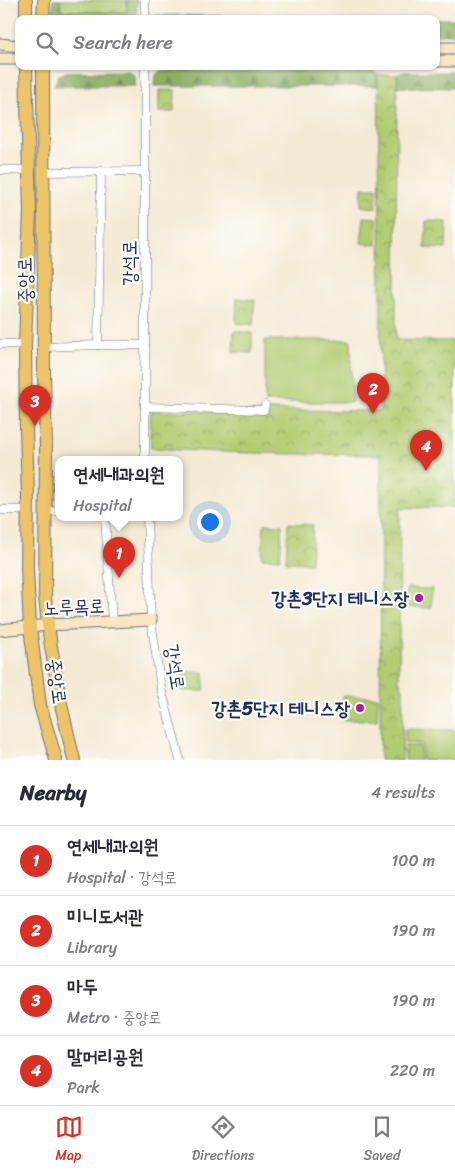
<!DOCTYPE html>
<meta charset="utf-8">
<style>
body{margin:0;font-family:Sriracha,"Poor Story",sans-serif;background:#f2f2f3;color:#2b2b33}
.you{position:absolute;left:209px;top:521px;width:18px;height:18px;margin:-12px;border:4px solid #fff;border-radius:50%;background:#1a73e8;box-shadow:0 0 0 8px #1a73e833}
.badge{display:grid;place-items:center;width:32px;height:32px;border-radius:50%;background:#d93025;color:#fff;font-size:16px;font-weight:700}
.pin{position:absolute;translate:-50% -41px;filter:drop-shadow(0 1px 2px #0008)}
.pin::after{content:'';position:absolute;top:26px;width:18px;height:15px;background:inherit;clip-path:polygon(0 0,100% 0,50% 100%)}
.popup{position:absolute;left:55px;top:456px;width:128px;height:65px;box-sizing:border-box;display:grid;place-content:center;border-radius:10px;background:#fff;filter:drop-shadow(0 1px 4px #0005);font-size:16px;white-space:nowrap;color:#7c7c81}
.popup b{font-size:19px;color:#2b2b33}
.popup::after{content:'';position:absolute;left:50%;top:100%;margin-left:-10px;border:10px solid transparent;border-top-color:#fff}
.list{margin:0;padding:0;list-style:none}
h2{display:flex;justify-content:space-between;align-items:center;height:65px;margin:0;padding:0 20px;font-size:21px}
h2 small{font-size:16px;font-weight:400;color:#7c7c81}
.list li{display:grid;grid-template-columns:32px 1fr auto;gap:15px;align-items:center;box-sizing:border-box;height:70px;padding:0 20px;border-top:1px solid #e1e1e2}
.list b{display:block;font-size:19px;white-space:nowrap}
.list p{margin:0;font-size:16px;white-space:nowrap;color:#7c7c81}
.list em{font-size:16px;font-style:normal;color:#7c7c81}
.icon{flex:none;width:28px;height:28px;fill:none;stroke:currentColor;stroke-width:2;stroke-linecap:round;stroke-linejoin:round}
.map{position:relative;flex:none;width:455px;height:760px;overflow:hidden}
.search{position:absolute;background:#fff;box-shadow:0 1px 4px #0004;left:15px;right:15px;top:15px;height:55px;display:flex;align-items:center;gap:12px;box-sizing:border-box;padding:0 18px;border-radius:10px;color:#7c7c81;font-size:19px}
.sheet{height:345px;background:#fff}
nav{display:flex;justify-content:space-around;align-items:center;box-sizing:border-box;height:70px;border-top:1px solid #e1e1e2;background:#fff;font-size:14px;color:#7c7c81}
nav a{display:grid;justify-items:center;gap:2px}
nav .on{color:#d93025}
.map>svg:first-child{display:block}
</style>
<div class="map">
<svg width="455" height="760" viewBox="0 0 455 760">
<defs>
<pattern id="forest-firs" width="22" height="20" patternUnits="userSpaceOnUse" patternTransform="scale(1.25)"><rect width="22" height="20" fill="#8db064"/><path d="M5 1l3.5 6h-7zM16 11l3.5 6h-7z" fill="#729056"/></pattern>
<pattern id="park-crowns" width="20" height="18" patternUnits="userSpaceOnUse" patternTransform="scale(1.25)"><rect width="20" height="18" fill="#b2cc72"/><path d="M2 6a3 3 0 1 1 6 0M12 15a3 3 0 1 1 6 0" fill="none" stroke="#90a661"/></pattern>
</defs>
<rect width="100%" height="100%" fill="#fdfcf7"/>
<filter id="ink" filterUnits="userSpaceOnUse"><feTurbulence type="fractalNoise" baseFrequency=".02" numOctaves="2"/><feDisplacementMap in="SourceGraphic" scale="10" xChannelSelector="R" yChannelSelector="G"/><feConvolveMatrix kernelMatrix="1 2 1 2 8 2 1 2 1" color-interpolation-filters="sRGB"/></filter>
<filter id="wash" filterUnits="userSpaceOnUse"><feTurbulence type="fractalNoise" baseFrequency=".0096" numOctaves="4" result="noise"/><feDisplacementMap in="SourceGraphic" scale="20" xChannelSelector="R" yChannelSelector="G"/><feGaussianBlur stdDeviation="1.12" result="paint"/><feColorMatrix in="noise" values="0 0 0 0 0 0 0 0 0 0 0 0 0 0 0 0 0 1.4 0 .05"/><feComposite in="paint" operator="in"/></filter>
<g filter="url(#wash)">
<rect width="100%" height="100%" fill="#f4ebd5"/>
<g fill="#b2cc72" stroke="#667e68">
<path d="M60,0H127V12L60,11Z"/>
<path d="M364,217L377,218V245L361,243Z"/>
<path d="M265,340H351L352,402H265Z"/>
<path d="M264,524L282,525L280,559L262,558Z"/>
<path d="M407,588L432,589L431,608L406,607Z"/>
<path d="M343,696L378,697L377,720H342Z"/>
<path d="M405,729L455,730V760H422V744L405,743Z"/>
<rect x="405" y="746" width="15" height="14"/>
</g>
<g fill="url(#forest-firs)" stroke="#547061">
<path d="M53,0H60L61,11L127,12V0H137V19H53Z"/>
<path d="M153,15L225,16V19H153Z"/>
<rect x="436" y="19" width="19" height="15"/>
<path d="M164,70L371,71L376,73L378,75V86H154C154,77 155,73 164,70Z"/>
<path d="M128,71L134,75L135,86H54L58,76L66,72Z"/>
<path d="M404,72H455V88L397,87V75Z"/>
</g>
<g fill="url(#park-crowns)" stroke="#667e68">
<path d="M378,75H397L396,340L455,341V507L400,508L399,681L403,689L402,760H380L381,455C305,454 228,454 151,448L150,435L151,411L268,412V410L380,411L381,301Z"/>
<path d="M159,90H175L174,112H159Z"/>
<path d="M362,188H377L376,208L361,206Z"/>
<path d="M426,221L447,222L446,249L425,248Z"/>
<path d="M237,298L255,300L253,325L236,323Z"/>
<path d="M234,331L252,333V353L233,352Z"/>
<path d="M288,523L313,525L311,563L286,562Z"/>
<path d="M179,672H204V691H182Z"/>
</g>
</g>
<g filter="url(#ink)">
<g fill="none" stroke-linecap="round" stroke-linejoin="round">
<g stroke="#677188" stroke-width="9">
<g id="street">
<path d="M145,0V19"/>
<path d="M145,66V459"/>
<path d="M0,170H29"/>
<path d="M43,172L145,171"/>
<path d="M0,344H25"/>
<path d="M98,345L101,171"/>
<path d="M44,347L98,345H145"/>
<path d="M145,407L264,410L265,405"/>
<path d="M0,510H21L28,511"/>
<path d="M46,511H59"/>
<path d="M105,517L112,622"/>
<path d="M147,517L151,620L161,688L180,760"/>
</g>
</g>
<g stroke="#677188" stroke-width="13">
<g id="secondary">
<path d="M0,44L19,46"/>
<path d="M436,48H455"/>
<path d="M0,59H19"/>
<path d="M436,61H455"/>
<path d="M0,630L48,625L151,620"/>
</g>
</g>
<g stroke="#677188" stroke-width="14">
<g id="primary">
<path d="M26,0V19"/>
<path d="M43,19L44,0"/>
<path d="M26,66L30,211L25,344L26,428L28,494L27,569L30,627L40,705L56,760"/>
<path d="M43,66L44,373L46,447L45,598L50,640L60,700L74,760"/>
</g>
</g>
<use href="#street" stroke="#fff" stroke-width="8"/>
<use href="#secondary" stroke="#f8e7c3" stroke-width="11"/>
<use href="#primary" stroke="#eec469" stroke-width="12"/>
</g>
</g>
<g fill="#b5179e" stroke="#fdfcf7" stroke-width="2">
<circle cx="419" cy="598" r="5"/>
<circle cx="360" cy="708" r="5"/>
</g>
<g text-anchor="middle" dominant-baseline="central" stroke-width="4.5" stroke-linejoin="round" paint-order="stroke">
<g font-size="19" fill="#1b2f5e" stroke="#fdfcf7">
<text transform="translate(129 263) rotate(-90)">강석로</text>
<text transform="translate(25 280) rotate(-91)">중앙로</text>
<text transform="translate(74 607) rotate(-3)">노루목로</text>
<text transform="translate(175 667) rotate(81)">강석로</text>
<text transform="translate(57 681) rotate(82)">중앙로</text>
</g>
<g font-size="19" font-weight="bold" fill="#1b2f5e" stroke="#fdfcf7" text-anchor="end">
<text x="409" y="598">강촌3단지 테니스장</text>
<text x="350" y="708">강촌5단지 테니스장</text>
</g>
</g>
</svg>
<div class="you"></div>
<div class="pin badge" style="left:119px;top:578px">1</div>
<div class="popup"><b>연세내과의원</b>Hospital</div>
<div class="pin badge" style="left:373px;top:414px">2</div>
<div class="pin badge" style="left:35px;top:426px">3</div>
<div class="pin badge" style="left:426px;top:471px">4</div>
<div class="search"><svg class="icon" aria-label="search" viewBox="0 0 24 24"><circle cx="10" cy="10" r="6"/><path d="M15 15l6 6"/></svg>Search here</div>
</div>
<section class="sheet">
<h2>Nearby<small>4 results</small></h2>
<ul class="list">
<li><span class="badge">1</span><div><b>연세내과의원</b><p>Hospital · 강석로</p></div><em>100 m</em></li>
<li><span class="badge">2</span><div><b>미니도서관</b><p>Library</p></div><em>190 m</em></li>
<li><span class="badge">3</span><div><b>마두</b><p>Metro · 중앙로</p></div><em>190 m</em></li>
<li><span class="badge">4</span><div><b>말머리공원</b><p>Park</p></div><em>220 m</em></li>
</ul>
</section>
<nav>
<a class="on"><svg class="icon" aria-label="map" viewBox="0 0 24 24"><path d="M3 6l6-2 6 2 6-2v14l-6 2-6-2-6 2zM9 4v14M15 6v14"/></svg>Map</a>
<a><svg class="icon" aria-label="directions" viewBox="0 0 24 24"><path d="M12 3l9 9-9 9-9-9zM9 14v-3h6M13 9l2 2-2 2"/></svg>Directions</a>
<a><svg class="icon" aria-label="saved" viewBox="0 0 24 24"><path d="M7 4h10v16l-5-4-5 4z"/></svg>Saved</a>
</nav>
